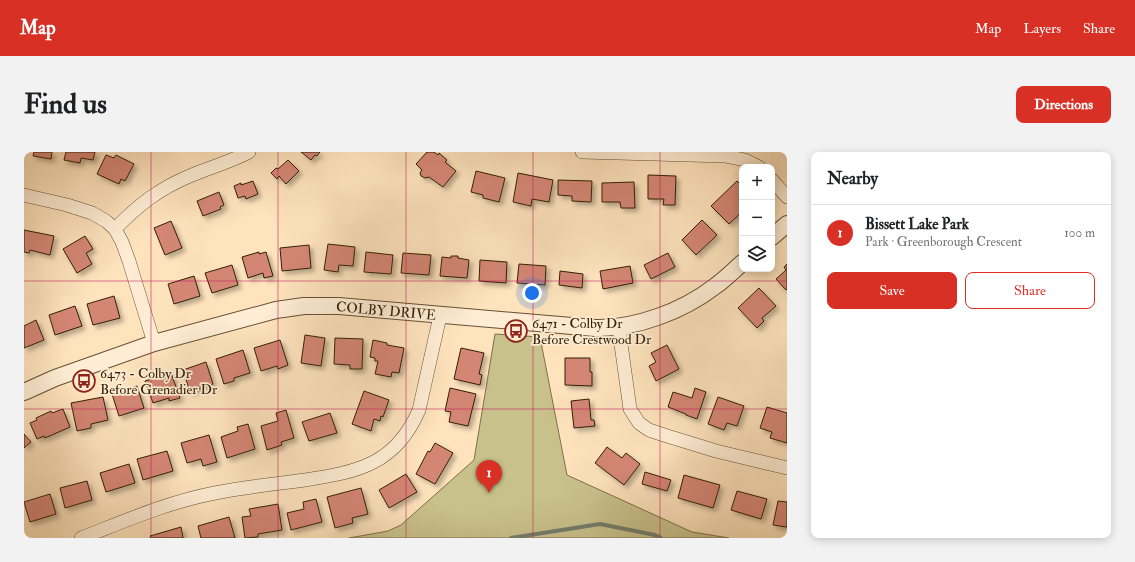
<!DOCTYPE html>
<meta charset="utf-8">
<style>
body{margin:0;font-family:"IM FELL Double Pica",serif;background:#f2f2f2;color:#202124}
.controls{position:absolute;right:12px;top:12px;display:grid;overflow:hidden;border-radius:8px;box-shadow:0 2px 10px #0003}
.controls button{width:36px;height:36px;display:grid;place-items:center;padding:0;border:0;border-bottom:1px solid #e0e0e0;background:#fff;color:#202124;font:20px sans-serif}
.you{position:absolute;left:508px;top:141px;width:14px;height:14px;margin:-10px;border:3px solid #fff;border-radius:50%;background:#1a73e8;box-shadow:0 0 0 6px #1a73e833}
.badge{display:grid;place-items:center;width:26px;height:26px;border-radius:50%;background:#d93025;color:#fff;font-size:13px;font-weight:700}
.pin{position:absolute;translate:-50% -33px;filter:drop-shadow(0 1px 2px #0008)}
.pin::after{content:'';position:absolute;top:21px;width:14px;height:12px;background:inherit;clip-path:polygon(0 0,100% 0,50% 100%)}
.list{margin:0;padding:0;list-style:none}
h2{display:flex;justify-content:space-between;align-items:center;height:52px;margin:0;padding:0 16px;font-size:17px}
h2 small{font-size:13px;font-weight:400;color:#757577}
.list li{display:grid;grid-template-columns:26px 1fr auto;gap:12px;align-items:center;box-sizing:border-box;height:56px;padding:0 16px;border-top:1px solid #e0e0e0}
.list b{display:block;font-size:15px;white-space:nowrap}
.list p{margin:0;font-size:13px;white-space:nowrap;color:#757577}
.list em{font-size:13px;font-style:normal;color:#757577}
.actions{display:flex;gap:8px;padding:12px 16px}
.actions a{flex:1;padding:9px 0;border:1px solid #d93025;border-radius:8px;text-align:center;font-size:14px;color:#d93025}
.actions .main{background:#d93025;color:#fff}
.icon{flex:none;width:22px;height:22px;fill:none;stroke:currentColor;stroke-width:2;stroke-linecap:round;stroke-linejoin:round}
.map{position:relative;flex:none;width:763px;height:386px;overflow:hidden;border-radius:8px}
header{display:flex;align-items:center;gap:24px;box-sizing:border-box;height:56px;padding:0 20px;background:#d93025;color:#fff}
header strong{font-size:19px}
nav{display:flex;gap:22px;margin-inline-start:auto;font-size:14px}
.intro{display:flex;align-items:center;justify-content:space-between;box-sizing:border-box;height:96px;padding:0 24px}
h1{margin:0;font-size:28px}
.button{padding:10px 18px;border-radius:8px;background:#d93025;color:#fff;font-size:14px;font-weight:700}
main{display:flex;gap:24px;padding:0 24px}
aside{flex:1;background:#fff;border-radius:8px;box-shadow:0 2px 10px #0003}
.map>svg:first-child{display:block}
</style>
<header>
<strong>Map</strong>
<nav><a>Map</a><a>Layers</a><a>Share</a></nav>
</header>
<div class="intro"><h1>Find us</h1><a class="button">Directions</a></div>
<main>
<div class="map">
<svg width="763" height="386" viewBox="0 0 763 386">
<defs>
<filter id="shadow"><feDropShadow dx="3.5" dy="3.5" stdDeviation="2" flood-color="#0004"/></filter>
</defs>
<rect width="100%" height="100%" fill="#fee3bd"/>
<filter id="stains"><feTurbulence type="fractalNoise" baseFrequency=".005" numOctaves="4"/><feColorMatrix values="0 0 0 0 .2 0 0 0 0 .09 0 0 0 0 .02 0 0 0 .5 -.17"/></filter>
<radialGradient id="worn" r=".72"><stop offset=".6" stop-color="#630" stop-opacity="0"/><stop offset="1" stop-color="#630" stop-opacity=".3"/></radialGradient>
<path fill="#c8c18c" stroke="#7e7048" d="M471,182L516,185L543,323L668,380L705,386H325L364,379L377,373L450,308Z"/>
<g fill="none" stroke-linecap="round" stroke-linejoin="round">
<path stroke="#747e6c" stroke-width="4" d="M487,386L576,372L631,383L637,386"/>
</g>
<g fill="#d48674" stroke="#331f05" filter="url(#shadow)">
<path d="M10,0H28L27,7L9,4Z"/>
<path d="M42,0H71L69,8L57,6L56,11L40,8Z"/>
<path d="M277,0H296L293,4L291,3L287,8Z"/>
<path d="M403,0H410L414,3L415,1L423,8L421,10L432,19L419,35L405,25L401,26L397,24L396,21L398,18L392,12Z"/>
<path d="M82,3L90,6L92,3L110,12L101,29L97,27L95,32L73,22Z"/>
<path d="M264,8L275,19L262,32L255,24L253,27L247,21L252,16L254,17Z"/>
<path d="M452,19L481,26L475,50L459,46V43L447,40Z"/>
<path d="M494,21L529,28L525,50L508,47L507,54L489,50Z"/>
<path d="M624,23L652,24L651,53H639L640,47H624Z"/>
<path d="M534,28L568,29L567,50L548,49V44L534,43Z"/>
<path d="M229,29L234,42L222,47L221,44L214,46L210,34L217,31V33Z"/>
<path d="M713,29L718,34V60L705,72L687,54Z"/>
<path d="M610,30L611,56H597L596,50H578V31Z"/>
<path d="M195,40L200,53L196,55L197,57L179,64L173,49Z"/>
<path d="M678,68L693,83L672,103L658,88Z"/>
<path d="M147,69L158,96L141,103L130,76Z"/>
<path d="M0,78L30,84L26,103L6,98L5,101L0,100Z"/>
<path d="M61,84L69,97L62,101L68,112L53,121L39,97Z"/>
<path d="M304,92L331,95L329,114L315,113L314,120L300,118Z"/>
<path d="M285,93L287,116L258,119L256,96Z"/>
<path d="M235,100V102L242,100L249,124L240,126L239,121L224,126L218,105Z"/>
<path d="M342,100L369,103L367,122L340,120Z"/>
<path d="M379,101L407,103L405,123L377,121Z"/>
<path d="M644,101L651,115L627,127L620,113Z"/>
<path d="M427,104H434V106L445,108L443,126L416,124L418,105L427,106Z"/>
<path d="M456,108L483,110L482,131L455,129Z"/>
<path d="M495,112L522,114L521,133L493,131Z"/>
<path d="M763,112V137L762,138L752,127L762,118L760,115Z"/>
<path d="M208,113L214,133L188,141L181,121Z"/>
<path d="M606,114L609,131L579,137L576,119Z"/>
<path d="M536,119L559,122L558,136L535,133Z"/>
<path d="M170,124L176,144L150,152L144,132Z"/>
<path d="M735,136L752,154L738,166L740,169L733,176L714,156Z"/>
<path d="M90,144L96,166L69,173L63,152Z"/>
<path d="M51,154L58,174L31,183L25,163Z"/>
<path d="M12,168L20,188L0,196V174Z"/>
<path d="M281,183L301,186L297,214L277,211Z"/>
<path d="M311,186L339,187L338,217H326V213L310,212Z"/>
<path d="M256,188L264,213L254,217L253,214L237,219L230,196Z"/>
<path d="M349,188L363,191V193L380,196L375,221L368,220L367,225L351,222L354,209H351V206L346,205Z"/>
<path d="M643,193L655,217L632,229L625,214L632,210L627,201Z"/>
<path d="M437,196L460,201L455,222L458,223L456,233L430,227Z"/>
<path d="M219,198L226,221L210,226V229L200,232L192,207Z"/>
<path d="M541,206H566V220H568V234L541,233Z"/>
<path d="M182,210L189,232L166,240L159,218Z"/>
<path d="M147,221L156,246L145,249V246L129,251L121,229Z"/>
<path d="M113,234L120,256L95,264L88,242Z"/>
<path d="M426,236L452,242L444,274L425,270L427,260L421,259Z"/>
<path d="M671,236L682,240L673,267L662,263V262L644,255L649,240L668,246Z"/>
<path d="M340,239L365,248L359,265L357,264L356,269L350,267L347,279L328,272Z"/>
<path d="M79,245L84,268L67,272V276L53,279L47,251Z"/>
<path d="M694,245L720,254L713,274L703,271L700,278L684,272Z"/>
<path d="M565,247L567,268H570L571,274L550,276L547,249Z"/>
<path d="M743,255L763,261V291L746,286L748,280L736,276Z"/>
<path d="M39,257L46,275L21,286L20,284L13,287L6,271L13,268L12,266L27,259L28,261Z"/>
<path d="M262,258L270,286L257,290L258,293L243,298L237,274L254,269L252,261Z"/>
<path d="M306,261L313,281L285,289L278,270Z"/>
<path d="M224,272L231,297L203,306L197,285L214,279L213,275Z"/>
<path d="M0,282L7,290L0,296Z"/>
<path d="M185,283L193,310L179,314L177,307L163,311L157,291Z"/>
<path d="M411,291L429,301L411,332L392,322L404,299L406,300Z"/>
<path d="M583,295L598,306L602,301L616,312L600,333L571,311Z"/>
<path d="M143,299L149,319L119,328L113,307Z"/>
<path d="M105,312L111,331L82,340L76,321Z"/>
<path d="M621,320L647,328L643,339L618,332Z"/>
<path d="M382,322L393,340L365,356L355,338Z"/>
<path d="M660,323L696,333L689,356L654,346Z"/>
<path d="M63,329L68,348L41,356L36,336Z"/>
<path d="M337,336L344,362L328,366L329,371L311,376L303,345Z"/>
<path d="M713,339L743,347L737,367L707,358Z"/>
<path d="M26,342L32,362L6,370L0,350Z"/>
<path d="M292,347L298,370L267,378L263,361L280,357L279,350Z"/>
<path d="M754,349L763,350V375L749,373Z"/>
<path d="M254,352L258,378L234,382V385L221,386L218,365L227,364L225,357Z"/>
<path d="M205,365L211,386H177L174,374Z"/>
<path d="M157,375L159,386H127L126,384Z"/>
</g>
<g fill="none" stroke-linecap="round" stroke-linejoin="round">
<g stroke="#665033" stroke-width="14">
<g id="minor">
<path d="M558,0L701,4L721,8L735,15"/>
<path d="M748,28L763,45"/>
<path d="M0,43L43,53L68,61L82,69L91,77L98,90L105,109L130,191"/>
<path d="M91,77C114,53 136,36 168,23C187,15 206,10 225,0"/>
<path d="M597,175L596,185L606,257L615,271L625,278L640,283L692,299L763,316"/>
<path d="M57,386C101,369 144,350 191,341C221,335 251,332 281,328C334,320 372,312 395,258L416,164"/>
</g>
</g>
<g stroke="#665033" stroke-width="18">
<g id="tertiary">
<path d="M748,85L763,72"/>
<path d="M0,240L31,226L130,191L252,158L280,154H315L571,176C611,177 659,159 690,135C700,128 709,119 718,111"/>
</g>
</g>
<use href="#minor" stroke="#feedd4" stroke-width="13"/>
<use href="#tertiary" stroke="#feedd4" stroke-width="16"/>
</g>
<path fill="none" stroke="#c2185b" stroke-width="1" stroke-opacity="0.55" d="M127,0V386M254,0V386M382,0V386M509,0V386M636,0V386M0,129H763M0,257H763"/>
<defs>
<g id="bus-ring" transform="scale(1.15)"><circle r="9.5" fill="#feedd4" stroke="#8f2418" stroke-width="1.5"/><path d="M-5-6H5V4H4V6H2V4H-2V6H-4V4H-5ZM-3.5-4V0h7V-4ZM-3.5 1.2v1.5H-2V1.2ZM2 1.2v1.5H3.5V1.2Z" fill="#8f2418"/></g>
</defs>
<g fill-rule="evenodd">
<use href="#bus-ring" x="492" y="179"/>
<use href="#bus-ring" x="60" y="229"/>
</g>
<g text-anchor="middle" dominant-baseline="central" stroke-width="3.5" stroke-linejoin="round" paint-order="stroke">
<g font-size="14" fill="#331f05" stroke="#feedd4">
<text transform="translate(362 159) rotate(5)">COLBY DRIVE</text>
</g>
<g font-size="14" fill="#331f05" stroke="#feedd4" text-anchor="start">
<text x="508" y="171">6471 - Colby Dr<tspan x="508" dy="16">Before Crestwood Dr</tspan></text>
<text x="76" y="221">6473 - Colby Dr<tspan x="76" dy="16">Before Grenadier Dr</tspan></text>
</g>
</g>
<rect width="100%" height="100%" filter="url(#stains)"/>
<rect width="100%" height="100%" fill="url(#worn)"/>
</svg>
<div class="controls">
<button>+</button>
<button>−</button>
<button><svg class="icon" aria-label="layers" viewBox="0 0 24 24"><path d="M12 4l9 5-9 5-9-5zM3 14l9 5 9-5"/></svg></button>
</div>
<div class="you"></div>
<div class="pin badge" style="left:465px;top:341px">1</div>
</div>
<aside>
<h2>Nearby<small></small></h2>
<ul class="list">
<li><span class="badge">1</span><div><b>Bissett Lake Park</b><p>Park · Greenborough Crescent</p></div><em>100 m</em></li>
</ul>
<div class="actions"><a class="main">Save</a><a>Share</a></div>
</aside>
</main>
